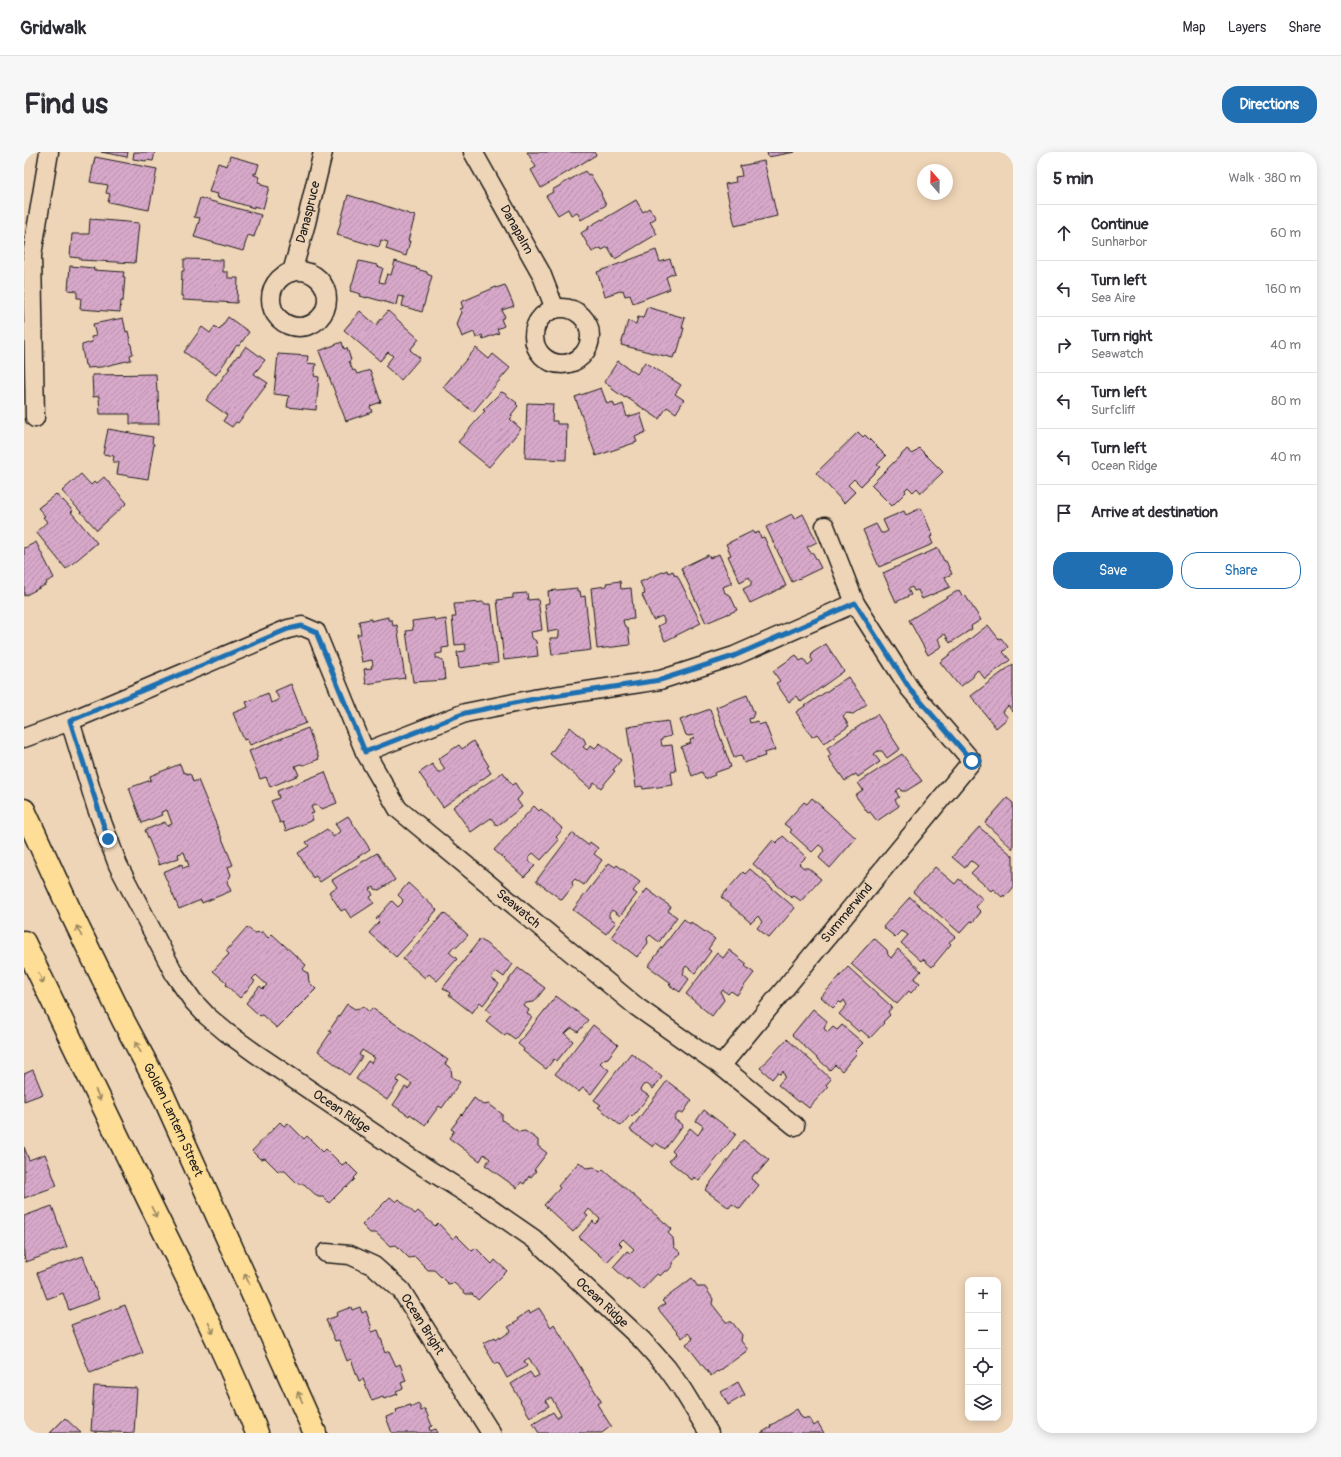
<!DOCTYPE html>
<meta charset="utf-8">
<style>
body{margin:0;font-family:Pangolin,sans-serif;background:#f7f7f7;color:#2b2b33}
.controls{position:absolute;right:12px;bottom:12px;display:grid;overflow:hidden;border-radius:8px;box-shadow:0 2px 10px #0003}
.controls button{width:36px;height:36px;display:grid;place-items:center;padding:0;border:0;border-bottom:1px solid #e1e1e2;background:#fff;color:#2b2b33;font:20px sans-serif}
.compass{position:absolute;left:893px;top:12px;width:36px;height:36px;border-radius:50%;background:#fff;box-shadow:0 2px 10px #0003;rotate:340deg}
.stop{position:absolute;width:12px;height:12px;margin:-9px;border:3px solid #1f6fb2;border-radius:50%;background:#fff}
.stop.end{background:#1f6fb2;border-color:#fff;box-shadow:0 1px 4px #0008}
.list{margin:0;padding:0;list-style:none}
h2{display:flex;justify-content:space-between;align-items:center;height:52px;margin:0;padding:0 16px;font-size:17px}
h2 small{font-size:13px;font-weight:400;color:#7c7c81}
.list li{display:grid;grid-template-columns:26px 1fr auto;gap:12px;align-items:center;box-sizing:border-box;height:56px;padding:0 16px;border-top:1px solid #e1e1e2}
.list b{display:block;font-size:15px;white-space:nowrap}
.list p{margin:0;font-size:13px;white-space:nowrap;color:#7c7c81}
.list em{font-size:13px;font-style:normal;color:#7c7c81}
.actions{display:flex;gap:8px;padding:12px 16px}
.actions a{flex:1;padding:9px 0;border:1px solid #1f6fb2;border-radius:16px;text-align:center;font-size:14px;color:#1f6fb2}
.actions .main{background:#1f6fb2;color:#fff}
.icon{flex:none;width:22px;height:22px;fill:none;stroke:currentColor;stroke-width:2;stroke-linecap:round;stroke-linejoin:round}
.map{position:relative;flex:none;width:989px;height:1281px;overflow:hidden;border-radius:16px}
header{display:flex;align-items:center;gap:24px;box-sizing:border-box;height:56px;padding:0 20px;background:#fff;border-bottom:1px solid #e1e1e2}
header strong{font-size:19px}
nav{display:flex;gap:22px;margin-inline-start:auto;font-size:14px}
.intro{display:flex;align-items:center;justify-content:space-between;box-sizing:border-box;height:96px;padding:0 24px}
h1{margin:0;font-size:28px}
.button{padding:10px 18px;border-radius:16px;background:#1f6fb2;color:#fff;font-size:14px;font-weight:700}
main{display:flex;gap:24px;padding:0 24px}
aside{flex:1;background:#fff;border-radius:16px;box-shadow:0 2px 10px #0003}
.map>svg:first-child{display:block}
</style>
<header>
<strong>Gridwalk</strong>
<nav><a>Map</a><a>Layers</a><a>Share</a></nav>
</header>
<div class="intro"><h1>Find us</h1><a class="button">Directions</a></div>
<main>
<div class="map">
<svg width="989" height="1281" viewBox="0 0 989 1281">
<defs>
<pattern id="building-hatch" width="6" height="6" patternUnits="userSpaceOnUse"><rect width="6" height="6" fill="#d7a8c9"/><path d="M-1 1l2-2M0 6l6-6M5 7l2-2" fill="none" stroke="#b890ac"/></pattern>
</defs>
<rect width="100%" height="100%" fill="#efd5b7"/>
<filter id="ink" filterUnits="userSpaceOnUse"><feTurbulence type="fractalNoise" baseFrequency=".025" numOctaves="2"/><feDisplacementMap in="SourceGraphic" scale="8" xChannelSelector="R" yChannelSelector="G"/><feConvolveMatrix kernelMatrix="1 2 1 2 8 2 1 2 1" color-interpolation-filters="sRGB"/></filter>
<g filter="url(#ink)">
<g fill="url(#building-hatch)" stroke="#1c1c1c">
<path d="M77,0H104L103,5Z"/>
<path d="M110,0H131L129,9L122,8V9L109,7Z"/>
<path d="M503,0H570L572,3L517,36L507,18L512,15Z"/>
<path d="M743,0H771L744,5Z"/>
<path d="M206,4L235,12L232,22L230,21V23L236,25L234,30L238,31L237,33L245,35L239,57L230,54V56L193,45L194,42L185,40L194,11L203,14Z"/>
<path d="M71,5L133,17L125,58L84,50L86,42L82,41L84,33L66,30Z"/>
<path d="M740,9L753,64L711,74L701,32L712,30L711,25L718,24L716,14Z"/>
<path d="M561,19L564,23L566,22L578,42L577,43L582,53L557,68L553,60L547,63L544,57L534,63L522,44L529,40L528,38Z"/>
<path d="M324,43L347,50V49L391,64L384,89H386L382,104L362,97L364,90L357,88L355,95L313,83Z"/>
<path d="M176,46L237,63L230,85L224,83L219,99L170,85L176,66L170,65Z"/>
<path d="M612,48L619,60L625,56L632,66L626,70L633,82L591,107L584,95L578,98L577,96L568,100L557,81L565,76L564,75L578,67V68Z"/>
<path d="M66,67L115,71L111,111L56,108V106L46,105L48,82H65Z"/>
<path d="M632,98L636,110L646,107L651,121L642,125L646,137L609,151L606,143L601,144L599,138L581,144L573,120Z"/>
<path d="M160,107L199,108V120H204V126H214L213,151L159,148V144H157L158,119H160Z"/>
<path d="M335,109L353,113V114L359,116L355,130L360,131L363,122L367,123L371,109L393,116L392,117L403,120V122L408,124L398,160L378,154L380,145L374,144L372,153L343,145V146L336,144L337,142L326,139Z"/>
<path d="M46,114L70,116L69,118L100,120L99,125H101L99,149H97L96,160L56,157L57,146H53V139L44,138Z"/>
<path d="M481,133L490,154L478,158L481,165L477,167L480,174L473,177L475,181L459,187L458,183L452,186L450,180L438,185L433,172L437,162L438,161L436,157L439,156L437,150L472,135V136Z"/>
<path d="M623,155L661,166L658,176H660L653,202L651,201L649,206L597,193L604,169L612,172L614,165L619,166Z"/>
<path d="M336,159L352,173L364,159L395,187L386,198L396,206L377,228L361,214L369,204L364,200L356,209L320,178Z"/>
<path d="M204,165L225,180L215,194L213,193L192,223L160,200L178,175L186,181L191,174L195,178Z"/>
<path d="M99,166L102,180L104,179L109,202L106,203L107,208L77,215L63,216L62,213H61L58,197V193L68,190L67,185L72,184L69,172Z"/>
<path d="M318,190L320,197L323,196L327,208L325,209L329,219L331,218L333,222L346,218L357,250L346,254L348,260L322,269L295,199Z"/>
<path d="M222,194L241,208L230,222L244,231L214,271L212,270L208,275L199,269L203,263L182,248L206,216H204L214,203L215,204Z"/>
<path d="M452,196L465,207L469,202L486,216L449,260L419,235Z"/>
<path d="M254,202L284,204L283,211L292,212L290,224L295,225L292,258L263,255L265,244L250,242Z"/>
<path d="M594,209L613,222L621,210L657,233L651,242L660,248L652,261L643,255L635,267L602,245L601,246L588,237L589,235L580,230Z"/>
<path d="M132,222L133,240H134L135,272H106V262H76L75,244L69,245L68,223Z"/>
<path d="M577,236L583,252L589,250L591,255L599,252L603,265L616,261L622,280L611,285L613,290L572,304L551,245Z"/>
<path d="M477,240L480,241L493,251L492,252L494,254L487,263L489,264L486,267L497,277L465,315L434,290L461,259L459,258Z"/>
<path d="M503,251L529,252L528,269H533V272H543L542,308L501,306Z"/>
<path d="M84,277L129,285L128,291L130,292L124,327L93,322L95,310H89L90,304L79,302Z"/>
<path d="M834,280L839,285L841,283L862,304L853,313L856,315L837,334L830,327L824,333L831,340L820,351L792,321Z"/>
<path d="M895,296L919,320L897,341L893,336L889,340L884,335L881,338L882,340L868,354L847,333L883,297L889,302Z"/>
<path d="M57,322L67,333L70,330L72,332L80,325L103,351L73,378L38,339Z"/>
<path d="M32,342L38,349L39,348L49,359L47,360L73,391L42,417L12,380L23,370L19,365L21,364L14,356Z"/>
<path d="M897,356L909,384L906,385L909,392L855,415L839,378L852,372L857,381H860L864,379L859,368L880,359L882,363Z"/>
<path d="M768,362L770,367L779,362L793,390L783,395L786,400L789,401L797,416L768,430L742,375Z"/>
<path d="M729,379L730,382L735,380L737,386L740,385L762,434L726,451L719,437L727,433V429L725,425L716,430L704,404L707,403L702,392Z"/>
<path d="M12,390L30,426L22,430L23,432L0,444V395L1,396Z"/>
<path d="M914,396L920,409H922L928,422L921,425L926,435L898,447L894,438L890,439L888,435L884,437L887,443L872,450L859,421Z"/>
<path d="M695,402L708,431L699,435L701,441L706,443L713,458L682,471L657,416L684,403L686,406Z"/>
<path d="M643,418L644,421L649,419L651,424L653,423L677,471L641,489L634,474L640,471V468L638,464L629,468L618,443L621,442L616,430Z"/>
<path d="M596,429L597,437L607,436L610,467L599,468L600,473L604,476L606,493L573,497L567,436L583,434L582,431Z"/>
<path d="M553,436V439H556L557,445L561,444L567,498L528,503L526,486H534L535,483V478L524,480L521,452L525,451L524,439Z"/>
<path d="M935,438L939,445L941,443L957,468L947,474L948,477L926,491L921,482L917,484L914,487L918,494L904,503L885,468Z"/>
<path d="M503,441L504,448L514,447L518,478L507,480L508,486L512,489L514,504L480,508L473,448L489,446V442Z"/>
<path d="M460,450V452H467L474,511L435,516L433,500L441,499L442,497L441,492L431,493L428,465H432L430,452Z"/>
<path d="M364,465V468H368L369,474L373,473L381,526L342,532L340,517L348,516L347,514L349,513L348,508L338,510L333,482H337L335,469L347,467V469Z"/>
<path d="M410,466L411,469L422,467L425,495L418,496V501L412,502V506H415L419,509L421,528L389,530L382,479L389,478L388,469Z"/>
<path d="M964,473L975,487L977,486L984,495L979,500L986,508L961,527L954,518L950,522L949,525L936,535L916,510Z"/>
<path d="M802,492L820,519L777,550L773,544L765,550L752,531L756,529L749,519L772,503L776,509L780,507L784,513L789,509L787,506L788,501Z"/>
<path d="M989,512V560L984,554L981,557L979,560L984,566L972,576L947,544Z"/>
<path d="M824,525L843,552L829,562L823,561L819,564L825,574L800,591L793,582L788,585L772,560Z"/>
<path d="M267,532L282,571L226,593L223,587L220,588L209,561L224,555L222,550L244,541L247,551L253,549L255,547L251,539Z"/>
<path d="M723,543L730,561L728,566L725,567L726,571L733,569L735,573L741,571L751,598L740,601L741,604L720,611L717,603L710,606L692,555Z"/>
<path d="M686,557L707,615L690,621L691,623L681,627L678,620L668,624L657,595L667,591L666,588L670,586L669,583L665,584L662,583L656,568Z"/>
<path d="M853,562L876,597L863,606L858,599H854L850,602L856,610L834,625L832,622L821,629L804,605L807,603L803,596Z"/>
<path d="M644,569L647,584L639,586L637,589L638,594L648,593L652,619L647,620L649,633L619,637L618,634L612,635L603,575Z"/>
<path d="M546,575L560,587L562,592L559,595L563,598L567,593L571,596L576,591L597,608L589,618L591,619L577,636L570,630L566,636L526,602Z"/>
<path d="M284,576L295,607L280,613L276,612L271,614L275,623L246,635L242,625L236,627L225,599Z"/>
<path d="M449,589L465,614L463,615L467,621L419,655L395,621L408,612L414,620H417L421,617L414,607L435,593L438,597Z"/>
<path d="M878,602L898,629L882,639H877L876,636L872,639L875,645L871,648L875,654L853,669L846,660L844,661L831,643L839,638L834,631Z"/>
<path d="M156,612L159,620L167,623L169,630L174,628L209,713L204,715L207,723L203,730L207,739L178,751L177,748L155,757L139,720L158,712L159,716L165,714L160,700L154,702L155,706L135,713L121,678L141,670L143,674L148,672L143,658L137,660L138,663L118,671L105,636L127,628L126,624Z"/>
<path d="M301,620L313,651L298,657L291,653L287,655L290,661L287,662L289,668L262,679L259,670L256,671L247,649L255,646L253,639Z"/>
<path d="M479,620L488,633L491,631L498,642L493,648L498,655L473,674L467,666L447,680L429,655Z"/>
<path d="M788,646L832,686L806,716L795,706L800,699L799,698V696L795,693L788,700L766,680L768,678L760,672L780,650L783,652Z"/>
<path d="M983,646L989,651V697L961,671Z"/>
<path d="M510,654L515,659L517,657L539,677L532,685L535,688L517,708L509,701L505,705V709L511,714L500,725L470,698Z"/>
<path d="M324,664L346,697L296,730L292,724L289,726L274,701L285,694L282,690L303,677L309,685L314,681L316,679L311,672Z"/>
<path d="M955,675L989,704V736L981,745L980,743L978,745L969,737L967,739L947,721L954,714L949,710L946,709L941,716L928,705Z"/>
<path d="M548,681L564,693L566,690L574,696L570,702L578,708L560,733L551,727L548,730L549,734L538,748L512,729Z"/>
<path d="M759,684L782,705L775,712L780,716H784L797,727L777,749L770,744L768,746L729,712L749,688L752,691Z"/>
<path d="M353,701L371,728L355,738L351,737L350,735L346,737L349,743L346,745L350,751L327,766L321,757L317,759L305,740L313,735L308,728Z"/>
<path d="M585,711L591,715L593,713L616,730L609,739L613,742L596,764L588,758L585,762V765L592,770L582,782L549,758Z"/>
<path d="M911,715L931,732L935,727L959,747L952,755L957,760L949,770L947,769L936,781L889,740Z"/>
<path d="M726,717L771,756L745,786L733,776L738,770L734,764L727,771L697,745L719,720L721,722Z"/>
<path d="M384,731L413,758L405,767L406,768L372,805L345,781L355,770L352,767L368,749L374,755L378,751L379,748L374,743Z"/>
<path d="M623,737L647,755L644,759L653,765L635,790L626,783L623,786L624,791L613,805L587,785Z"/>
<path d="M886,745L931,785L925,790L927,792L908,815L899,807L897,809L877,791L884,783L880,780H878L877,779L871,785L859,775Z"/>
<path d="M420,761L444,783L433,795H429L425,800L433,807L413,829L405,822L401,826L379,807Z"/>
<path d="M660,767L666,772L667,770L691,787L684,797L687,799L671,821L662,814L660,817V819L659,822L665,827L656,840L645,833L647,831L624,814Z"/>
<path d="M223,775L230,781L239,780L244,786L248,782L282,813L279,817L284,822L285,830L292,837L253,876L238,863L236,864L222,851L236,834L239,837L243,833L232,823L228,827L231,829L216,846L202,833L203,831L189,819L205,802L202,799Z"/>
<path d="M850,786L863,798L864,803L867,806L874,797L897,819L890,827L896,831L887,841L885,839L873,852L827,812Z"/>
<path d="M456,787L489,812L480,825L473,820L470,822L467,826L475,832L459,853L456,850L448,861L425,843L426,841L419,836Z"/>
<path d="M705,798L723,812L721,814L730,821L713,843L707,839L704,842L699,838L697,841L700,848L688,864L662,842L693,801L699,806Z"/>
<path d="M824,815L868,855L864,860L866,863L859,870L860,871L846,886L837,878L835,880L815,862L823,853L820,848L818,851L815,850L809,856L797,845Z"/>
<path d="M494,816L521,836L510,850L502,851L500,854L505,858L503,862L508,865L491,887L483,881L481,884L462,869L468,862L462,857Z"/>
<path d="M532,844L564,868L554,880L548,876L545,878L541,882L549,889L533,909L530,907L522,917L499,899L500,897L494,892Z"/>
<path d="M323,852L331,857L340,855L345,860L348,856L424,908L421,912L427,916L428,925L436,930L418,956L415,954L401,973L386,962L385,964L369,953L381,935L384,937L388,932L376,924L372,929L375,930L363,948L332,927L344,909L347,911L351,906L338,898L335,903L338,905L325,923L294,899L307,880L305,879Z"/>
<path d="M789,857L803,869L800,877L804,880L809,875L813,878L818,873L839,891L831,899L833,901L818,919L811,913L806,918L768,883Z"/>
<path d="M569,873L594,893L584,906L580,907L576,911L585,918L567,942L559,936L555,940L531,922Z"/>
<path d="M763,887L807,927L802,933L804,935L785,956L776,949L774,950L754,933L761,925L759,919L757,922L753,921L748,927L736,916Z"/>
<path d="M607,901L638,925L629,937L623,932L619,933L616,938L625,944L608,965L606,963L597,974L574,955L577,953L570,948Z"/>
<path d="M9,918L19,942L0,949V922Z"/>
<path d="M643,929L668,948L659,961H654L650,967L659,973L641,997L632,991L629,995L606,978Z"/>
<path d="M450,946L459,953L465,952L478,962V968L495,980L501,979L514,988V994L523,1001L510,1018L512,1019L507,1025L505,1024L500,1032L497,1030L493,1036L461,1013L466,1007L460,1002L456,1009L425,986L430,979L427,977L433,969H432L437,962L438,963Z"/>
<path d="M680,958L712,982L675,1029L670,1025L668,1028L645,1009L651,1002L648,999L666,976L674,983L678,977L679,974L672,969Z"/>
<path d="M256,970L260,974L264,971L280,987L283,984L299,1000L302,997L318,1013L322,1010L334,1022L330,1026L331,1027L323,1035L322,1034L305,1051L299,1045H294L280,1032H274L261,1019H254L241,1006L236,1007L228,999Z"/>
<path d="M719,988L745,1008L734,1021H731L727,1027L735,1033L716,1057L708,1052L705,1056L681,1038Z"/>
<path d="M0,995L5,1008L21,1002L33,1034L0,1046Z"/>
<path d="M555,1010L562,1016L570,1015L576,1020L579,1017L648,1077L644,1081L649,1086L650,1095L657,1101L648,1111V1114L644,1119H641L636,1124L633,1122L618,1138L604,1126L603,1128L589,1115L603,1099L606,1101L610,1097L599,1087L595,1091L598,1094L583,1110L555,1085L569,1069L571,1072L576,1067L565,1057L561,1062L564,1064L549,1080L520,1053L536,1036L534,1034Z"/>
<path d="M366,1045L372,1050L375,1047L391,1062L394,1059L411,1074L414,1071L429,1087L432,1083L448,1099L452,1096L468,1112L471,1108L483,1119L454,1148L448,1142H442L430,1131L424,1132L410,1118H404L391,1105L385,1106L372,1093L366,1094L352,1081H346L338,1073Z"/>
<path d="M28,1054L43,1095L2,1110L0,1104V1064Z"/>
<path d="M59,1104L75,1147L45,1158L39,1141L23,1147L13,1121Z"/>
<path d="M668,1126L674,1135H681L689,1147L688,1152L702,1170H708L718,1183L717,1189L724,1198L694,1220L693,1219L687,1224L662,1192L669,1187L664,1181L658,1186L634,1157L641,1152L638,1149Z"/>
<path d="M101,1153L119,1201L66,1221L47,1173Z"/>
<path d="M327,1155L328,1158L336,1155L338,1161L342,1159L348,1176H346L348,1180L354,1178L360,1195L359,1196L361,1201L365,1199L372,1214L376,1212L382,1229L377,1231L379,1236L372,1239L374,1242L360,1247L359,1245L348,1249L339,1227L335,1229L327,1207L323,1209L315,1188L311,1189L302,1168L313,1164L312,1161Z"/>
<path d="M515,1156L527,1175L530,1172L577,1249L573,1252L587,1274L578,1281H515L509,1272L529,1260L533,1266L537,1263L527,1245L522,1249L525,1254L506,1265L496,1249H497L487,1232L506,1220L510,1226L515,1223L505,1206L500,1209L503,1214L483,1226L474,1210L471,1212L460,1194L461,1193L460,1191L471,1185L472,1187L476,1184L477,1186L487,1179L484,1175L494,1169L493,1167L505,1159L506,1161Z"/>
<path d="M714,1230L721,1243L704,1253L697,1240Z"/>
<path d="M70,1234L113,1236L110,1281L67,1279Z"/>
<path d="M395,1252L397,1259L401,1257L408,1274L405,1275L406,1279L412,1277L413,1281H368L362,1265L373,1261L372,1258L386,1253L387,1255Z"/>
<path d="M773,1257L778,1266L786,1267L790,1274L794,1271L800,1281H737L747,1275L746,1274Z"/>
<path d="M41,1266L57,1281H26Z"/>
</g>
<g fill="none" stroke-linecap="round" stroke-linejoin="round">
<g stroke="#1c1c1c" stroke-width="21">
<g id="street">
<path id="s1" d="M449,0L517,121L531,157"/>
<circle cx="275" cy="147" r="28"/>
<path id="s2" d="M268,120L282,71L299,0"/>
<circle cx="538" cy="184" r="28"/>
<path d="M11,266L8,103L25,0"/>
<path id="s3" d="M46,569L72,654L94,713L151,823L169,849L183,864L202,880L231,901L391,1009L458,1051L510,1087L618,1188L643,1216L658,1237L685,1281"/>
<path id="s4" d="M0,586L46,569L264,477L278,474L292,480L341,600L374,657L613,855L697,914L771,974"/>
<path d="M341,600L441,561L510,547L636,528L710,504L831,451"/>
<path id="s5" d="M697,914L948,609L886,537L831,451L801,374"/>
<path id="s6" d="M302,1101L326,1103L350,1114L377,1138L467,1281"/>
</g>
</g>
<g stroke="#1c1c1c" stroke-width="25">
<g id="primary">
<path id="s7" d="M0,658L49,765L99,868L138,941L291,1281"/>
<path d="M0,790C42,877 84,965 126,1051C163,1127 203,1202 233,1281"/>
</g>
</g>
<use href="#street" stroke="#efd5b7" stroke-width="18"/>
<use href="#primary" stroke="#fedd96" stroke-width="22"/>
</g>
<defs><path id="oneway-shaft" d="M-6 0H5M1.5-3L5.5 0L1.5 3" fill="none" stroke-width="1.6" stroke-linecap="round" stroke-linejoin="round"/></defs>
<g stroke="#98865f">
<use href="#oneway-shaft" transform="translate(55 779) rotate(-116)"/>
<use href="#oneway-shaft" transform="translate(17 826) rotate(64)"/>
<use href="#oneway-shaft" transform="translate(114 895) rotate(-118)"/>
<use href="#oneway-shaft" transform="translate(74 943) rotate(64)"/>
<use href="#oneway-shaft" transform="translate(130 1060) rotate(63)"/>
<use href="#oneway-shaft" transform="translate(223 1127) rotate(-114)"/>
<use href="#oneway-shaft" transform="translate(187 1176) rotate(65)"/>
<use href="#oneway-shaft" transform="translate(276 1245) rotate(-114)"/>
</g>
</g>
<g fill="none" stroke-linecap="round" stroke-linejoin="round" filter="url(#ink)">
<path stroke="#1f6fb2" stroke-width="5" d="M84,687L46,569L264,477L278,474L292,480L341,600L441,561L510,547L636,528L710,504L831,451L886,537L948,609"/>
</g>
<g text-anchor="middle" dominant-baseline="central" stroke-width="4" stroke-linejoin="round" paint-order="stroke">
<g font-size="13" fill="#1c1c1c" stroke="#efd5b7">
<text stroke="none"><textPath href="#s2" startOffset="62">Danaspruce</textPath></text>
<text stroke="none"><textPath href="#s1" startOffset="89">Danapalm</textPath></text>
<text stroke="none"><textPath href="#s4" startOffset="667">Seawatch</textPath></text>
<text stroke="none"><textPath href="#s5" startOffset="198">Summerwind</textPath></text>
<text stroke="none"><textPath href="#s3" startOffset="493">Ocean Ridge</textPath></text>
<text stroke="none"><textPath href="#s7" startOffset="344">Golden Lantern Street</textPath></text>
<text stroke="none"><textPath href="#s3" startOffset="817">Ocean Ridge</textPath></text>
<text stroke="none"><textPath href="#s6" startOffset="127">Ocean Bright</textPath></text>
</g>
</g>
</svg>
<div class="controls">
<button>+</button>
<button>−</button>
<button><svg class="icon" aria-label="locate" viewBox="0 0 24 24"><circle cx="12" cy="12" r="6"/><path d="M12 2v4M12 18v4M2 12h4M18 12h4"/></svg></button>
<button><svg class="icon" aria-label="layers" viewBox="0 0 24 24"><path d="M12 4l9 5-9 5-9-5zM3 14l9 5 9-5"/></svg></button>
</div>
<svg class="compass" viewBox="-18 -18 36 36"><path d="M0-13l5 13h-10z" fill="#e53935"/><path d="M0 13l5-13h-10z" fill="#7c7c81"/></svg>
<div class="stop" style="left:948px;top:609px"></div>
<div class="stop end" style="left:84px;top:687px"></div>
</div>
<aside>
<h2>5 min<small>Walk · 380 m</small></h2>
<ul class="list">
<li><svg class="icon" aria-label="ahead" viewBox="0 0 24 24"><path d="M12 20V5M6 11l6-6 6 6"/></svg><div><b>Continue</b><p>Sunharbor</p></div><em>60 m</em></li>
<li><svg class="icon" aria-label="left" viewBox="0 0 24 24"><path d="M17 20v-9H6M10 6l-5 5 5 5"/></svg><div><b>Turn left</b><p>Sea Aire</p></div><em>160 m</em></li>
<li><svg class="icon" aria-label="right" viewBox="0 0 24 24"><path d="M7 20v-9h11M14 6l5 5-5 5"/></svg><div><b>Turn right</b><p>Seawatch</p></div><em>40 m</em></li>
<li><svg class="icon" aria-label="left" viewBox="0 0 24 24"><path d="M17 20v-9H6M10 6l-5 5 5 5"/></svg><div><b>Turn left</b><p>Surfcliff</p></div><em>80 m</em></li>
<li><svg class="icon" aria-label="left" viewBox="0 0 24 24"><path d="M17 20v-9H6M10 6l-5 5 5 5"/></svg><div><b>Turn left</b><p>Ocean Ridge</p></div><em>40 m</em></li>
<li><svg class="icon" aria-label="arrive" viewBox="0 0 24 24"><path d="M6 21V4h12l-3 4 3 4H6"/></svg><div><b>Arrive at destination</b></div></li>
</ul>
<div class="actions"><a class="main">Save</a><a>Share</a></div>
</aside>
</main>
